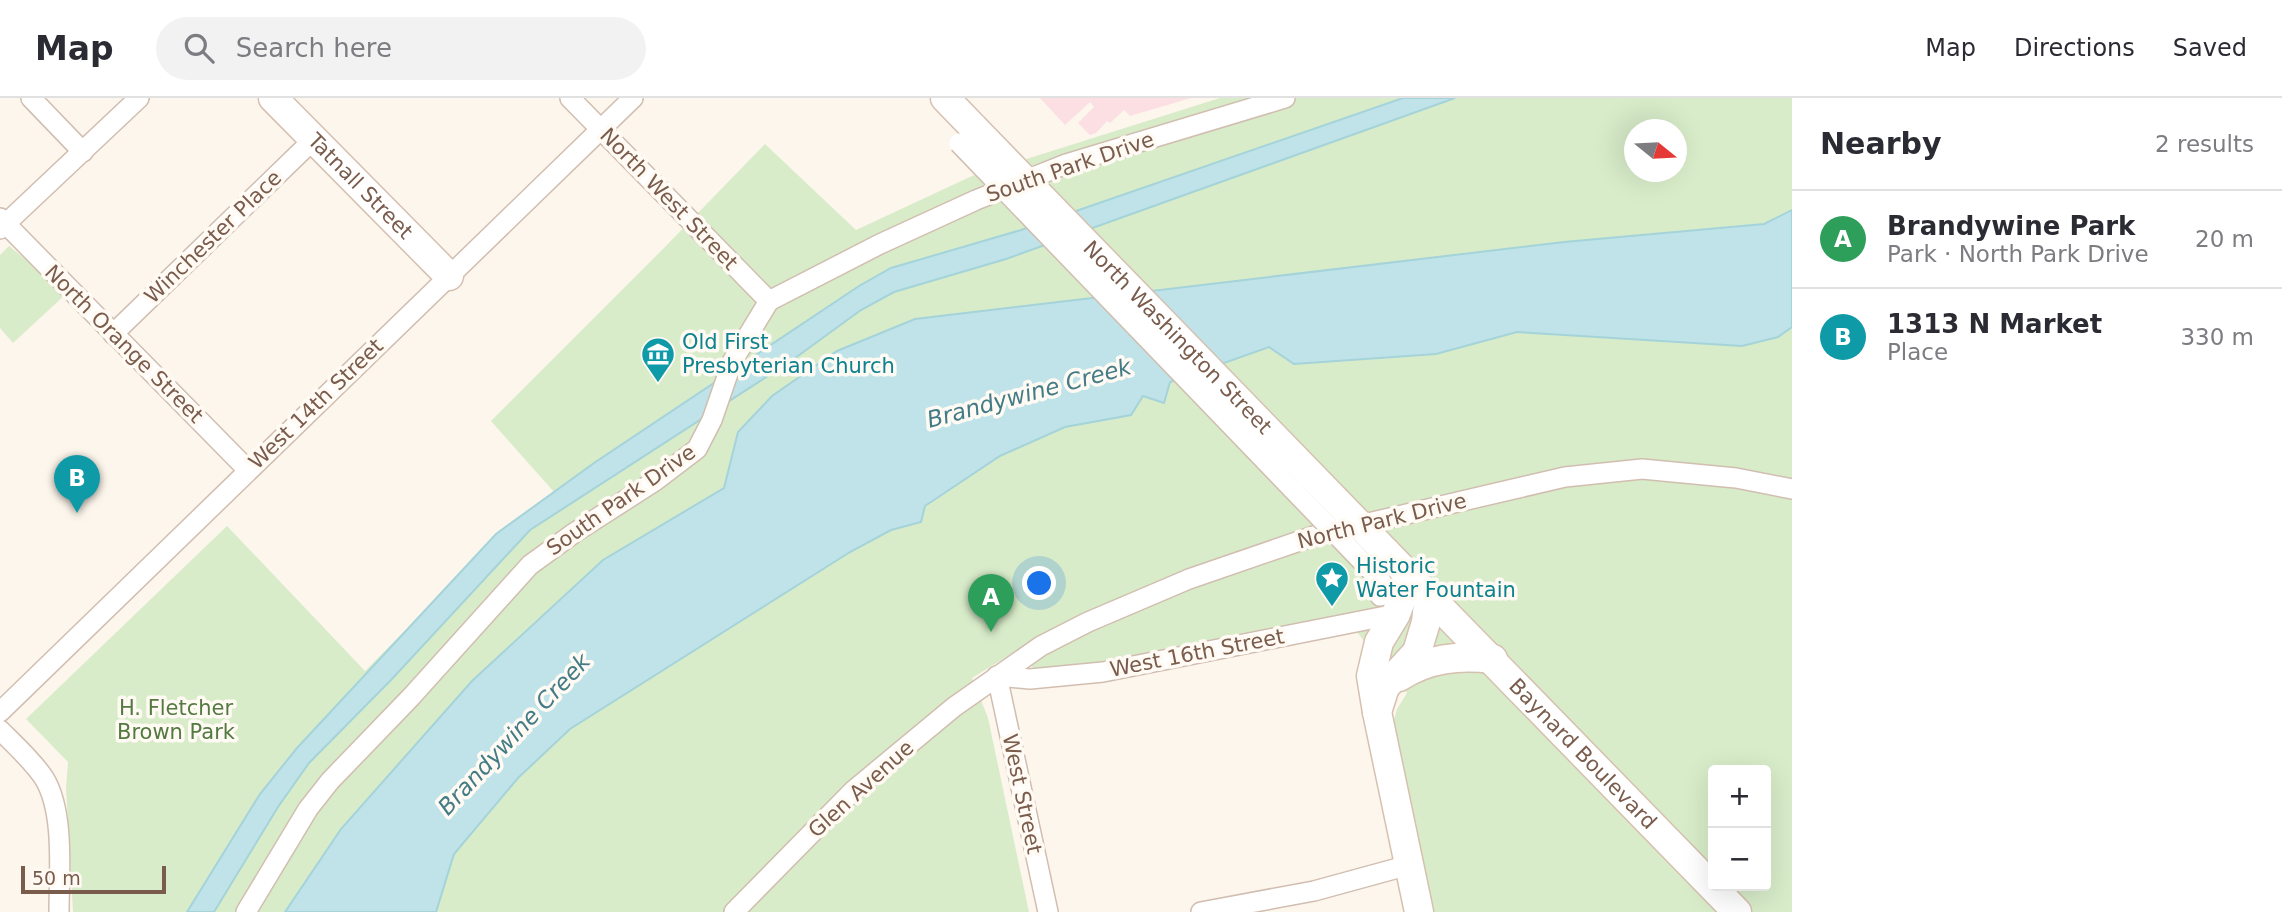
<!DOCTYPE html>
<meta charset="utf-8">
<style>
body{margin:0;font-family:"DejaVu Sans",sans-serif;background:#f2f2f3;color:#2b2b33}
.controls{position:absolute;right:21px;bottom:21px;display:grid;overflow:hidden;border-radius:7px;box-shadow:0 7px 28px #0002}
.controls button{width:63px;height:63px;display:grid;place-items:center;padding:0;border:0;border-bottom:2px solid #e1e1e2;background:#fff;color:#2b2b33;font:35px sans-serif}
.compass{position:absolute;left:1624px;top:21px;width:63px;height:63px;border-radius:50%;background:#fff;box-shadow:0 7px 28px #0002;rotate:108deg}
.scale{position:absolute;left:21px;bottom:18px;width:145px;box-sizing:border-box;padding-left:7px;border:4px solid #7a5c4d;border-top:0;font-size:19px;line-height:24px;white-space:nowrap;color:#7a5c4d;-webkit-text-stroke:5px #fffaf3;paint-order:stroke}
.you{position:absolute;left:1040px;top:486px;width:24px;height:24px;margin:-18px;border:5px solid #fff;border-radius:50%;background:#1a73e8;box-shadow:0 0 0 10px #1a73e833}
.badge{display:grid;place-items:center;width:46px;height:46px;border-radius:50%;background:#db2777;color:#fff;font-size:23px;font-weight:700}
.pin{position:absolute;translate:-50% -58px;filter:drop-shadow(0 2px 4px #0008)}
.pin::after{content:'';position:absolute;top:37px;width:24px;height:21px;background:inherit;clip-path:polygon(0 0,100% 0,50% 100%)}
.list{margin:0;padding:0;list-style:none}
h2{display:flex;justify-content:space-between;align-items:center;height:91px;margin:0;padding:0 28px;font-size:30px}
h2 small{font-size:23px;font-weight:400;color:#7c7c81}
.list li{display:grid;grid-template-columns:46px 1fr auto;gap:21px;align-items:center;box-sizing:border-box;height:98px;padding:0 28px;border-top:2px solid #e1e1e2}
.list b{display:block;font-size:26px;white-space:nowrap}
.list p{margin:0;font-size:23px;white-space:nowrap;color:#7c7c81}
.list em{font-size:23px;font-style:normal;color:#7c7c81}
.icon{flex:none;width:38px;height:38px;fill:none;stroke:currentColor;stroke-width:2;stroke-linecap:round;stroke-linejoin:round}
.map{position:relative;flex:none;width:1792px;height:814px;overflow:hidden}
header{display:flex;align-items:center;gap:42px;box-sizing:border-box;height:98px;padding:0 35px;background:#fff;border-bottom:2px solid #e1e1e2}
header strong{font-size:33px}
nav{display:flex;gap:38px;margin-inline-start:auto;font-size:24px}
.search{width:490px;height:63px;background:#f2f2f3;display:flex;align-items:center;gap:18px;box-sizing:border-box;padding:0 24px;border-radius:38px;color:#7c7c81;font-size:26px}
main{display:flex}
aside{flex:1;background:#fff}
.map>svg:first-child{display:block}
</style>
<header>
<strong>Map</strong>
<div class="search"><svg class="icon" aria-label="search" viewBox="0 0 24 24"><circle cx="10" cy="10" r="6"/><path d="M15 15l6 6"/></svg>Search here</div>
<nav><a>Map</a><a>Directions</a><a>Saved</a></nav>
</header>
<main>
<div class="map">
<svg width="1792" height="814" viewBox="0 0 1792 814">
<rect width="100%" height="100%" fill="#fdf6ec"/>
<path fill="#fbdfe3" d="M1040,0H1191L1130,18L1124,12L1110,25L1107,23L1096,35L1090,37L1078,25L1094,9L1090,4L1065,27Z"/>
<g fill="#d8ecc9" fill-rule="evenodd">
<path d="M1220,0H1792V112L1764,126L1564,144L837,253L772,298L738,334L724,390L603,462L341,731L285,814H73L66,690L68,664L26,621L227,428L365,573L496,440L554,394L491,323L664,150L765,46L856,132L972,78ZM1634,32H1676V74H1634Z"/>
<path d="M9,148L67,195L13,245L0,230V157Z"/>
<path d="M1792,229V814H1432L1393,625L1397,611L1407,595L1342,516C1240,538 1140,563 1036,573L1016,553L972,580L988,620L1029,814H436L454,756L518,680L570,631L850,454L891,432L921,424L925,409L1000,358L1065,329L1131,317L1143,297L1170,284L1269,249L1295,266L1436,256L1517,234L1742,248L1778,239ZM1713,672H1766V788H1713Z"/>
</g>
<g fill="#bfe3e8" stroke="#a5d3da" stroke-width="2">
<path d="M1403,0H1455L1006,161L894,194L861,212L791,263L530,432L391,582L309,665L278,709L214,814H187L260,696L297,650L496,436L594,365L859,188L891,170L1021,132Z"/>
<path d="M1792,112V229L1778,239L1742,248L1517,234L1436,256L1294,266L1269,249L1170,284L1164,305L1143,298L1131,317L1065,329L1000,358L925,408L921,424L891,432L850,454L570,631L518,680L454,756L436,814H285L341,731L472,583L603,462L724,390L738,334L772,298L837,253L915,221L1564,144L1764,126Z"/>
</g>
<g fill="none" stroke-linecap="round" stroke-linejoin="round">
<g stroke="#d1beb0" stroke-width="22">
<g id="street">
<path d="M31,0L83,54"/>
<path d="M570,0L769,203"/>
<path d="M0,120L248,372"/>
<path d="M0,131L139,0"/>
<path d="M113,236L313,42"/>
<path d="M1380,498L1381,483"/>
<path d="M997,578L1030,581L1103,574L1396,516"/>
<path d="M997,578L1048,814"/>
<path d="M0,614L633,0"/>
<path d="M0,632C15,647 32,662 44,680C65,714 59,775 59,814"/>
<path d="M246,814L308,711L330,683L411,599L530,467L574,435L655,383L697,351L712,322L732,264L769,203L880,146L976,102L1066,66L1285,0"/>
<path d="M734,814L854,692L954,609L1041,548L1088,524L1189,481L1317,437L1565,379L1642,371L1736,380L1792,391"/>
<path d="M1201,814L1314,793L1409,767"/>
</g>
</g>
<g stroke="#d6c0b0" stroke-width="31">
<g id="secondary">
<path id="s1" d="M273,0L449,178"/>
<path d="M945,0L974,30"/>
<path id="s2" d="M1386,454L1737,814"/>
<path d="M1410,478L1396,516L1379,544L1371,578L1377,614L1419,814"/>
<path d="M1399,579C1428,560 1459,557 1493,561"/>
<path d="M1377,614L1385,589L1417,554L1426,524L1429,496"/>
</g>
</g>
<use href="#street" stroke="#fff" stroke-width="19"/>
<use href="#secondary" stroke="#fff" stroke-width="28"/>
<g stroke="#d1beb0" stroke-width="22" stroke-linecap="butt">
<path id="street-bridge" d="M959,45L1381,483"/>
</g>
<g stroke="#d6c0b0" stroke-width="31" stroke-linecap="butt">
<g id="secondary-bridge">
<path id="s3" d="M974,30L1386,454"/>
</g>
</g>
<use href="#street-bridge" stroke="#fff" stroke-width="19"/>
<use href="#secondary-bridge" stroke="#fff" stroke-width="28"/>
</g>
<defs>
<g id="museum-pin" transform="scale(1.75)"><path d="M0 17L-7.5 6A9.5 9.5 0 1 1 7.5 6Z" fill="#0f9aa8" stroke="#fffaf3"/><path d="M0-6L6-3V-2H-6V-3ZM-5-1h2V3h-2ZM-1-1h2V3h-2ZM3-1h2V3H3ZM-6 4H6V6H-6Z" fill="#fff"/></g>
<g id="sight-pin" transform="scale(1.75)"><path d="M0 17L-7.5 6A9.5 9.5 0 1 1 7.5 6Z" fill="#0f9aa8" stroke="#fffaf3"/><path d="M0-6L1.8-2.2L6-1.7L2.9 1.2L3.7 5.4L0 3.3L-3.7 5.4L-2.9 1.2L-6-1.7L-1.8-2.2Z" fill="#fff"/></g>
</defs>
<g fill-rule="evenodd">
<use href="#museum-pin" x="658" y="256"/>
<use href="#sight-pin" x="1332" y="480"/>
</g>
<g text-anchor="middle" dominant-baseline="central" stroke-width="7" stroke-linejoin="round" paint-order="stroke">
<g font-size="21" fill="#7a5c4d" stroke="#fffaf3">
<text transform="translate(1070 69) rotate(-19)">South Park Drive</text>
<text stroke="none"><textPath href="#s1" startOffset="124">Tatnall Street</textPath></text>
<text transform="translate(669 101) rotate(46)">North West Street</text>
<text transform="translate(213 139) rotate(-44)">Winchester Place</text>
<text stroke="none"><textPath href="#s3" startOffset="292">North Washington Street</textPath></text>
<text transform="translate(124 246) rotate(45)">North Orange Street</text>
<text transform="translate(316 306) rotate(-44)">West 14th Street</text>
<text transform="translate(621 402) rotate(-35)">South Park Drive</text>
<text transform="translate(1382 423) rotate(-14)">North Park Drive</text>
<text transform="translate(1197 555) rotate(-11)">West 16th Street</text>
<text stroke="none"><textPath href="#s2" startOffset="282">Baynard Boulevard</textPath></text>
<text transform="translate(861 691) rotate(-42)">Glen Avenue</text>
<text transform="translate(1022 696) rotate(78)">West Street</text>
</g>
<g font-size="21" fill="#0d838f" stroke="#fffaf3" text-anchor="start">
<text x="682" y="244">Old First<tspan x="682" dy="24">Presbyterian Church</tspan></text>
<text x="1356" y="468">Historic<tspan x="1356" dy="24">Water Fountain</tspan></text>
</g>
<g font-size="21" fill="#537a41" stroke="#fffaf3">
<text x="176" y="610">H. Fletcher<tspan x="176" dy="24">Brown Park</tspan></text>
</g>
<g font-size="23" font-style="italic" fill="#437c86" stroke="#fffaf3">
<text transform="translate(1029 295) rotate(-15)">Brandywine Creek</text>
<text transform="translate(514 636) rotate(-47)">Brandywine Creek</text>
</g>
</g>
</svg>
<div class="controls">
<button>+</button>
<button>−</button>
</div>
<svg class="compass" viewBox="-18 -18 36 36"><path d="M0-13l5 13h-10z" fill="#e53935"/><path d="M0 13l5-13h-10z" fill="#7c7c81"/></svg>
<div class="scale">50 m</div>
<div class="you"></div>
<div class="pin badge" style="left:991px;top:534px;background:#2e9e5b">A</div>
<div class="pin badge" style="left:77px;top:415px;background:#0f9aa8">B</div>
</div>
<aside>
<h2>Nearby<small>2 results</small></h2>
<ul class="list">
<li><span class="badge" style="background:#2e9e5b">A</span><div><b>Brandywine Park</b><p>Park · North Park Drive</p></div><em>20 m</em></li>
<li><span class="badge" style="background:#0f9aa8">B</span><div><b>1313 N Market</b><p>Place</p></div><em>330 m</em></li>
</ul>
</aside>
</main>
